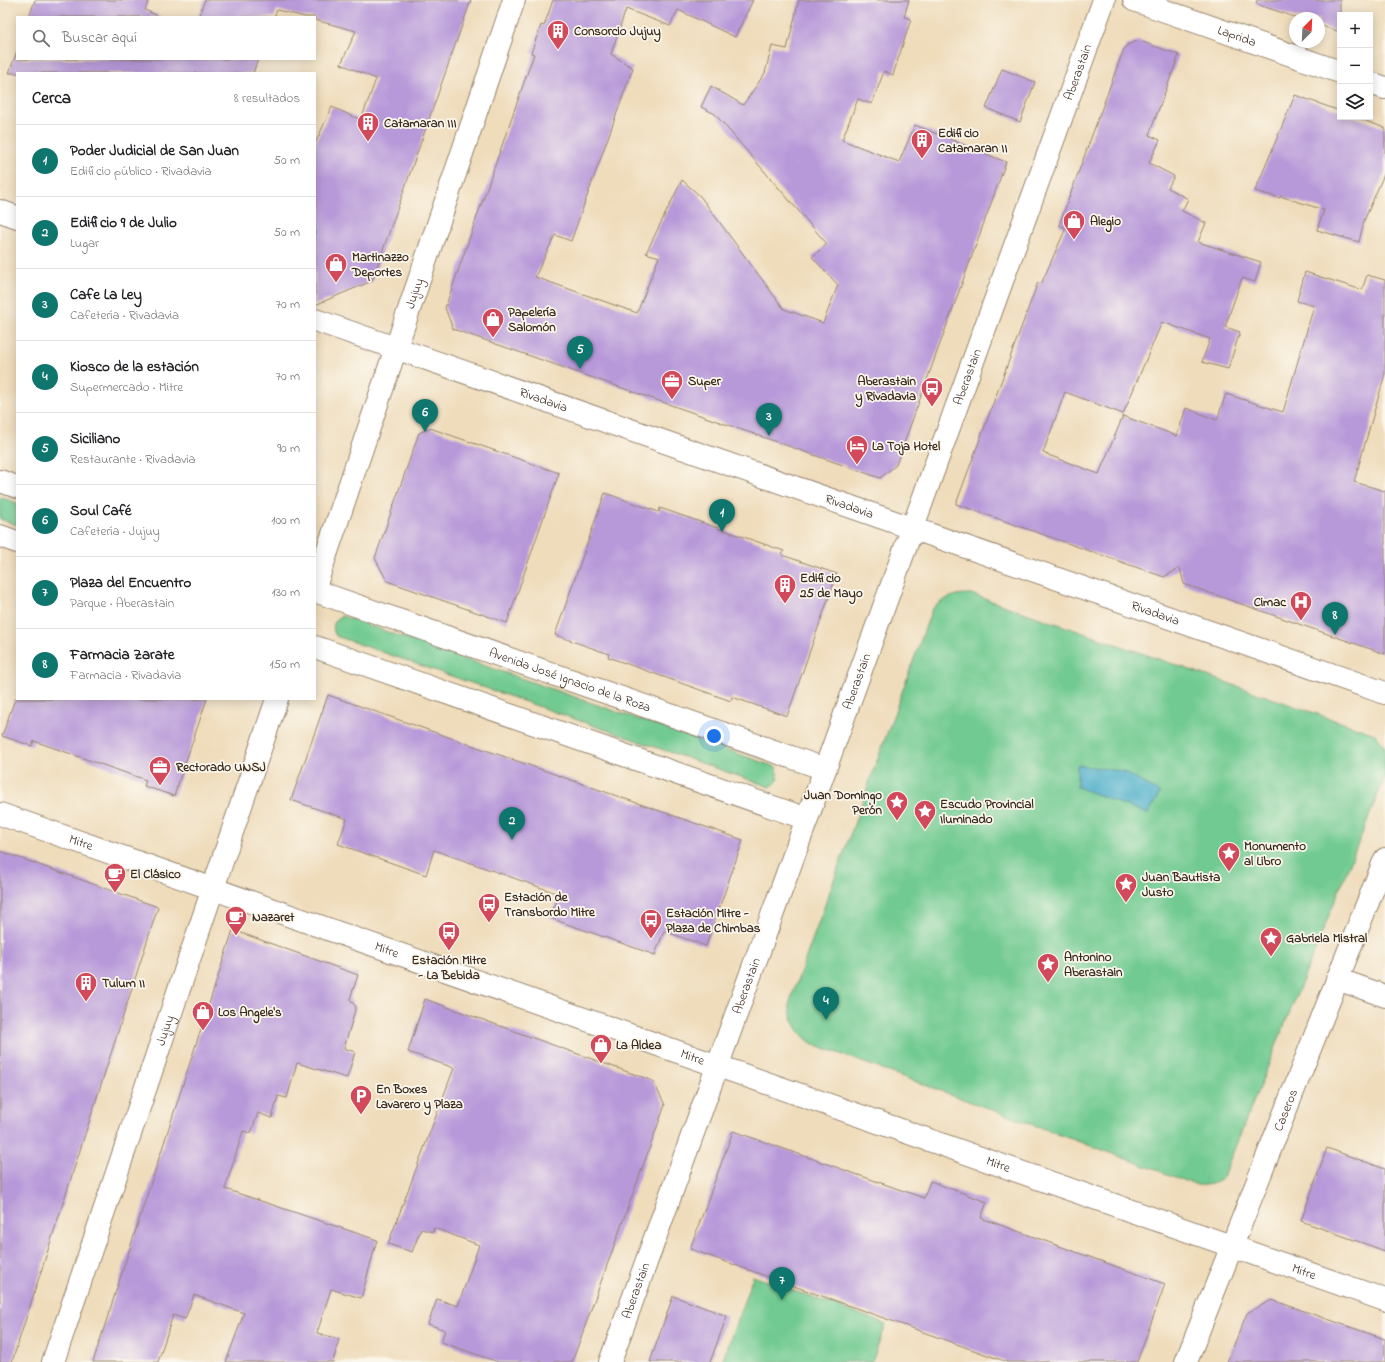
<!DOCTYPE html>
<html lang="es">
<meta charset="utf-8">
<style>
body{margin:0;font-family:"Indie Flower",sans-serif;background:#f2f2f2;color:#202124}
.controls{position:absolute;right:12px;top:12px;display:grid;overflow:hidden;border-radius:0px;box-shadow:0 2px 10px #0003}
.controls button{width:36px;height:36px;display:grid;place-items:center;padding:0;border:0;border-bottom:1px solid #e0e0e0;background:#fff;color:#202124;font:20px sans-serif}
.compass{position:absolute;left:1289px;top:12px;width:36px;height:36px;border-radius:50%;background:#fff;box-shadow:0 2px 10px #0003;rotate:24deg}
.you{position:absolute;left:714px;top:736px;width:14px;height:14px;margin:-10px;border:3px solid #fff;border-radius:50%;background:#1a73e8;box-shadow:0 0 0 6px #1a73e833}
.badge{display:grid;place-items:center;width:26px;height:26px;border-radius:50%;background:#0f766e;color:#fff;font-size:13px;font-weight:700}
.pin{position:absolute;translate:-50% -33px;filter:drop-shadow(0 1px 2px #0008)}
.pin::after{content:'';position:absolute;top:21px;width:14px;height:12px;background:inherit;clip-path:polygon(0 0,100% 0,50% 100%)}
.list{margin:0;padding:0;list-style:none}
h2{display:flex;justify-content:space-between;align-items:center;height:52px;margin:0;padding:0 16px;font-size:17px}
h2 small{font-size:13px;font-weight:400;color:#757577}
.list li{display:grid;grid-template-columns:26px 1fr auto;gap:12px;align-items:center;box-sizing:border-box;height:72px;padding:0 16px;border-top:1px solid #e0e0e0}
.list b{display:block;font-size:15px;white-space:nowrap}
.list p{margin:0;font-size:13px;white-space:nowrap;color:#757577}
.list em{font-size:13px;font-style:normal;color:#757577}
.icon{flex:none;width:22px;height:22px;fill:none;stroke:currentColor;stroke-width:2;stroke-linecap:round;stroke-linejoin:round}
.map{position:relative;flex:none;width:1385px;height:1362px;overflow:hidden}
.search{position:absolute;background:#fff;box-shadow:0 2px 10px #0003;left:16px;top:16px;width:300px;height:44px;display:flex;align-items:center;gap:10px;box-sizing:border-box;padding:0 14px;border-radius:0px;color:#757577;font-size:15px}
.panel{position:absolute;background:#fff;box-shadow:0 2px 10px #0003;left:16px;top:72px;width:300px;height:628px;border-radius:0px}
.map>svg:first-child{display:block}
</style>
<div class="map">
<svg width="1385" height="1362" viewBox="0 0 1385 1362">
<rect width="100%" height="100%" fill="#fbf7ec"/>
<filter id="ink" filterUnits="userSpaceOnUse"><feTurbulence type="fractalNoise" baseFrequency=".025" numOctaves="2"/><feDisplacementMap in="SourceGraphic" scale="8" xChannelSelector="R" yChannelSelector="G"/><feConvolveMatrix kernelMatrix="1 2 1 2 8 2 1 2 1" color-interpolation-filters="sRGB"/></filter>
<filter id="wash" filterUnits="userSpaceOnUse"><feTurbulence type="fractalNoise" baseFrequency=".012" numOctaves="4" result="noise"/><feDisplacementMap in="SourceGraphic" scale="16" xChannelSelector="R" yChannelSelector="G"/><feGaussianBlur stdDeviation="0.9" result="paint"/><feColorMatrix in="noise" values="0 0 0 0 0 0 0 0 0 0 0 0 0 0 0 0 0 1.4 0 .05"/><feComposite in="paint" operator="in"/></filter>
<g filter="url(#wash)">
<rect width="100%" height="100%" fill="#efdcbb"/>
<g fill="#71ca91" stroke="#567a58">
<path d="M0,497L17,503V525L0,519Z"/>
<path d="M971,594L1375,734L1385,747V777L1223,1177C1216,1184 1207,1186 1197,1185L813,1044C799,1035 791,1021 789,1004L932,609C943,599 955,593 971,594Z"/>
<path d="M342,616L776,767C780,775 779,783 770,787L336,636C331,628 333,620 342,616Z"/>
<path d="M753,1276L886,1324L872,1362H722Z"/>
</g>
<path fill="#4bafcb" stroke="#436c74" d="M1077,765L1122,771L1160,793L1148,814L1077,787Z"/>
<g id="blocks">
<g fill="#b799d9">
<path d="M35,0H149L145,10L161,17H29Z"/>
<path d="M205,0H471L372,281L315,305V144L332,107L361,120L376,79L341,64L356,31L315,20V17H305L277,10L274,17H198Z"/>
<path d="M553,0H753L735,37L678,10L670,26L626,9L611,54L633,68L571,241L555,235L535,277L637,313L659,257L646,253L682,180L700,196L784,309L823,323L838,285L812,257L827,244L715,114L701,107L711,86L743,105L765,73L772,46L787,49L799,0H909L904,17L911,19L893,75L884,71L872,104L858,99L842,140L899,162L915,125L1006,162L896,465L880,478L453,329L445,308L534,54L531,53L541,25L544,26Z"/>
<path d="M1257,0H1340V32L1319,25V18H1298L1256,4Z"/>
<path d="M1137,41L1143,42L1179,55L1149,135L1160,140L1149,163L1174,176L1168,188L1188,199L1182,211L1206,223L1198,242L1261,262L1255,282L1242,278L1225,327L1240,332L1228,369L1202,362L1210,339L1162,322L1123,414L1065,392L1043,453L1099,474L1123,416L1177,436L1186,408L1217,420L1226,394L1283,412L1314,306L1297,301L1305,272L1362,290L1367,275L1385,280V374L1354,482L1385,491V654L1184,584L1180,568L1164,577L956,504L1038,282L1041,284L1066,228L1059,225L1123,51L1127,45Z"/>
<path d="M17,51V59H258L253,73H9Z"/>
<path d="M1002,69L1035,82L1020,122L986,108Z"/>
<path d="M1295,95L1340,111V117H1355L1385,128V172L1364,221L1359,242L1317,230L1324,210L1280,196V198L1255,191Z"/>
<path d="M430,428L559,473L507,623L387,581L375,558L419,433Z"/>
<path d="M605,493L659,512L660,508L784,551L782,555L837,574L787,716L732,697L731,701L608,657L609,654L555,635Z"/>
<path d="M328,695L743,840L706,946L664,931L655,955L550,918L559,894L434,850L426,875L338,844L347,819L291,800Z"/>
<path d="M15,699H207L174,796L144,786L146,780L34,741L32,746L2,736Z"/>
<path d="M0,851L158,907L12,1362H0Z"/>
<path d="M233,930L358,975L350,999L356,1007L344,1048L355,1052L347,1078L297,1063L287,1098L278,1096L272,1118L258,1113L251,1133L243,1131L225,1189L377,1240L361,1298L331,1289L317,1333L339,1339L333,1362H226L244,1313L194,1295L185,1319L173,1315L158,1362H93Z"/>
<path d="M425,999L653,1081L665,1105L572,1362H498L441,1342L445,1330L428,1324L437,1299L458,1306L479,1245L434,1228L433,1232L421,1229L412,1252L388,1244L454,1068L408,1052Z"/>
<path d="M733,1131L924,1198L930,1181L987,1202L981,1218L1165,1284L1137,1362H1007L690,1249Z"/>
<path d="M1327,1148L1385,1169V1251L1301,1221Z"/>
<path d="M673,1296L727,1316L710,1362H650Z"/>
<path d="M1272,1300L1385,1339V1362H1227L1247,1313Z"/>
</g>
</g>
</g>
<g filter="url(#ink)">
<use href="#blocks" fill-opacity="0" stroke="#95836c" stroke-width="1"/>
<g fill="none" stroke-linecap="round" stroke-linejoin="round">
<g stroke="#95836c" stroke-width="24">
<g id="street">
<path id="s1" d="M1134,0L1340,72"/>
<path d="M1370,83L1385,88"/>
<path d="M0,211L17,217"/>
<path id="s2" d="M315,320L1385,693"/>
<path d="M0,481L17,487"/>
<path d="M0,536L17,542"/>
<path id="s3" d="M315,587L514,0"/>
<path id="s4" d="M315,591L825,769"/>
<path d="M315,647L807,819"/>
<path id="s5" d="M0,814L1385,1300"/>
<path d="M1337,979L1385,996"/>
<path id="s6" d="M53,1362L277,699"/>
<path id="s7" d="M610,1362L1104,0"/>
<path id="s8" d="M1186,1362L1385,859"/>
</g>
</g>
<use href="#street" stroke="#fff" stroke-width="22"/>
</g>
</g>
<defs>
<g id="building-pin" transform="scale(1.15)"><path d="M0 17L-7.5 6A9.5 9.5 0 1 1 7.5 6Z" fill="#d1495b" stroke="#fbf7ec"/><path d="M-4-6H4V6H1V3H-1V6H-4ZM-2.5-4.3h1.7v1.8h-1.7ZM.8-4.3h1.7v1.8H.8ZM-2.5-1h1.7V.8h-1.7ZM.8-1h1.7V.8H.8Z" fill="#fff"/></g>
<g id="shop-pin" transform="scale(1.15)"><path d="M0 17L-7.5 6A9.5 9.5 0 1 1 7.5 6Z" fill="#d1495b" stroke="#fbf7ec"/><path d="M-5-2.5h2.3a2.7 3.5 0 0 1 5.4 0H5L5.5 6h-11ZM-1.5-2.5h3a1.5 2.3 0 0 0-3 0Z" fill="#fff"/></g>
<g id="office-pin" transform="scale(1.15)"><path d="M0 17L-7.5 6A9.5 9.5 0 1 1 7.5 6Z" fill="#d1495b" stroke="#fbf7ec"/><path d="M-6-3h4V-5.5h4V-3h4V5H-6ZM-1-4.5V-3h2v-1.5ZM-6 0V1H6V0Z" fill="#fff"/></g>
<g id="bus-pin" transform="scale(1.15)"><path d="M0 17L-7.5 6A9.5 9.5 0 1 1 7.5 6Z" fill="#d1495b" stroke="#fbf7ec"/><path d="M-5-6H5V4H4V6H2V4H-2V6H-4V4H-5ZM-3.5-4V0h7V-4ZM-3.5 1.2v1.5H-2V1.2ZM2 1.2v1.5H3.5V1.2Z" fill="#fff"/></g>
<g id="hotel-pin" transform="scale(1.15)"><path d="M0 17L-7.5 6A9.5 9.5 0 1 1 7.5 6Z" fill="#d1495b" stroke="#fbf7ec"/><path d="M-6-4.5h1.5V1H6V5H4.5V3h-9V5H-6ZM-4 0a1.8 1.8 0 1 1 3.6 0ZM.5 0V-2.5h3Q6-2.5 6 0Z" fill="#fff"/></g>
<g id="hospital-pin" transform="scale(1.15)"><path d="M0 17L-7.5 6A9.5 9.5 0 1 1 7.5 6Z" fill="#d1495b" stroke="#fbf7ec"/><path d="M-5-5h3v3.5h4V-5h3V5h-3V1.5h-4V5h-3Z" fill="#fff"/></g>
<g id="sight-pin" transform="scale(1.15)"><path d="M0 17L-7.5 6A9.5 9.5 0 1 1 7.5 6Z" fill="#d1495b" stroke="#fbf7ec"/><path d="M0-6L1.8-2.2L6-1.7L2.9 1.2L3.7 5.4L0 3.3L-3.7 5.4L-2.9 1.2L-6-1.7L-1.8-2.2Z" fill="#fff"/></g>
<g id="cafe-pin" transform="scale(1.15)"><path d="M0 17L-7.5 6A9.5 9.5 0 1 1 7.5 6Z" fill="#d1495b" stroke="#fbf7ec"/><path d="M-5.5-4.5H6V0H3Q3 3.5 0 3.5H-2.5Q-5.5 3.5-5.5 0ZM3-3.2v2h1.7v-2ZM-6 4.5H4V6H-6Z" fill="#fff"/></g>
<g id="parking-pin" transform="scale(1.15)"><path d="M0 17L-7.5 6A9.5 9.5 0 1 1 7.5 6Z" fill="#d1495b" stroke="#fbf7ec"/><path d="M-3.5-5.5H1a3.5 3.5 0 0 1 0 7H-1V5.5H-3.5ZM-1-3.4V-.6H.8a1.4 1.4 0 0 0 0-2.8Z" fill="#fff"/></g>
</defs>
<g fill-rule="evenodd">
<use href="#building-pin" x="558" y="31"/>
<use href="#building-pin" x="368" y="123"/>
<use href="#building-pin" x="922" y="140"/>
<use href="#shop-pin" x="1074" y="221"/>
<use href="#shop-pin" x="336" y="264"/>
<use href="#shop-pin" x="493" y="319"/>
<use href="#office-pin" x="672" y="381"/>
<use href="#bus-pin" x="932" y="388"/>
<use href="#hotel-pin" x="857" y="446"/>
<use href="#building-pin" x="785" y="585"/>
<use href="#hospital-pin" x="1301" y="602"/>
<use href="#office-pin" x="160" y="767"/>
<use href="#sight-pin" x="897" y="802"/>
<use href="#sight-pin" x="925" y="811"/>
<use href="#sight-pin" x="1229" y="853"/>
<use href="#cafe-pin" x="115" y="874"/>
<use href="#sight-pin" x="1126" y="884"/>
<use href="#bus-pin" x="489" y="904"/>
<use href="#cafe-pin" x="236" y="917"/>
<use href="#bus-pin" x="651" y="920"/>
<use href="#bus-pin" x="449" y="932"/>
<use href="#sight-pin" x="1271" y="938"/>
<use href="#sight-pin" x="1048" y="964"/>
<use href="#building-pin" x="86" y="983"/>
<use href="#shop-pin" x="203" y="1012"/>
<use href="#shop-pin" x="601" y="1045"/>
<use href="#parking-pin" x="361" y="1096"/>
</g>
<g text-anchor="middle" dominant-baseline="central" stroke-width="3.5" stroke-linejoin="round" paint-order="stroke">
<g font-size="13" font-weight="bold" fill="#3b2a1e" stroke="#fbf7ec" text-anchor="start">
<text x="574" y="31">Consorcio Jujuy</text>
<text x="384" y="123">Catamaran III</text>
<text x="938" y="133">Edificio<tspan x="938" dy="15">Catamaran II</tspan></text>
<text x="1090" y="221">Alegio</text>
<text x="352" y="257">Martinazzo<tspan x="352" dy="15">Deportes</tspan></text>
<text x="508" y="312">Papelería<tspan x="508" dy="15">Salomón</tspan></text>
<text x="688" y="381">Super</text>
<text x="916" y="381" text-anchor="end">Aberastain<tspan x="916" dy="15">y Rivadavia</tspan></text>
<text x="872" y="446">La Toja Hotel</text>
<text x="800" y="578">Edificio<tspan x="800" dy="15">25 de Mayo</tspan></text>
<text x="1286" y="602" text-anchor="end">Cimac</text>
<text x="176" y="767">Rectorado UNSJ</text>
<text x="882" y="795" text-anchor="end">Juan Domingo<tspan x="882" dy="15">Perón</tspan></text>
<text x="940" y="804">Escudo Provincial<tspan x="940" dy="15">Iluminado</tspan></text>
<text x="1244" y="846">Monumento<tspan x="1244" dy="15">al Libro</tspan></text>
<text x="130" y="874">El Clásico</text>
<text x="1142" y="877">Juan Bautista<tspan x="1142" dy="15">Justo</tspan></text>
<text x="504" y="897">Estación de<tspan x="504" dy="15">Transbordo Mitre</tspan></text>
<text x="666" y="913">Estación Mitre -<tspan x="666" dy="15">Plaza de Chimbas</tspan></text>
<text x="252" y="917">Nazaret</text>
<text x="1286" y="938">Gabriela Mistral</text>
<text x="1064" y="957">Antonino<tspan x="1064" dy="15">Aberastain</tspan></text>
<text x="449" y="960" text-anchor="middle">Estación Mitre<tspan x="449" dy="15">- La Bebida</tspan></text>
<text x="102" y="983">Tulum II</text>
<text x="218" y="1012">Los Angele's</text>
<text x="616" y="1045">La Aldea</text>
<text x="376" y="1089">En Boxes<tspan x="376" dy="15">Lavarero y Plaza</tspan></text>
</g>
<g font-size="13" fill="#3b2a1e" stroke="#fbf7ec">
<text stroke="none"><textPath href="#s1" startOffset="109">Laprida</textPath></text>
<text stroke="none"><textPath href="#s7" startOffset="1372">Aberastain</textPath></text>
<text stroke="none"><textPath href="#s3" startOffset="310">Jujuy</textPath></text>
<text stroke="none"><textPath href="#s7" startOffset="1048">Aberastain</textPath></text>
<text stroke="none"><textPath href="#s2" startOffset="242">Rivadavia</textPath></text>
<text stroke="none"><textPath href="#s2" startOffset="566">Rivadavia</textPath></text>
<text stroke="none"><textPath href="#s2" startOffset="890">Rivadavia</textPath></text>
<text stroke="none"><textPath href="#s4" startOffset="270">Avenida José Ignacio de la Roza</textPath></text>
<text stroke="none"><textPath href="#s7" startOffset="724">Aberastain</textPath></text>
<text stroke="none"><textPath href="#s5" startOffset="86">Mitre</textPath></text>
<text stroke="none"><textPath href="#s5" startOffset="410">Mitre</textPath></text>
<text stroke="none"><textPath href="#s7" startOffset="400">Aberastain</textPath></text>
<text stroke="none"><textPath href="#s6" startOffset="350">Jujuy</textPath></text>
<text stroke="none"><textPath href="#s5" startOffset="734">Mitre</textPath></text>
<text stroke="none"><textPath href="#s8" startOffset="271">Caseros</textPath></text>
<text stroke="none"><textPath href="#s5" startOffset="1058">Mitre</textPath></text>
<text stroke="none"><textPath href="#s5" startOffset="1382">Mitre</textPath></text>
<text stroke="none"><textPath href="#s7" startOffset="76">Aberastain</textPath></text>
</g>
</g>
</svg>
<div class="controls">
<button>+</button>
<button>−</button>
<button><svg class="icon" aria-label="layers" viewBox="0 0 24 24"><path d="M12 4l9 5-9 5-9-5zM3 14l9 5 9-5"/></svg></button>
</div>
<svg class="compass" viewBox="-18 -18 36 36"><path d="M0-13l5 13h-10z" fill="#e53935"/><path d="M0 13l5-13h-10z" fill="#757577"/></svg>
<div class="you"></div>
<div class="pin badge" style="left:722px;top:532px">1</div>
<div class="pin badge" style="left:512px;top:840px">2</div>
<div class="pin badge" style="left:769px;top:436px">3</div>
<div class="pin badge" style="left:826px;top:1020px">4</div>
<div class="pin badge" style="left:580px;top:369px">5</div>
<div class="pin badge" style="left:425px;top:432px">6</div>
<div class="pin badge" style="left:782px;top:1300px">7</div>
<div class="pin badge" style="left:1335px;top:635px">8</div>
<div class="search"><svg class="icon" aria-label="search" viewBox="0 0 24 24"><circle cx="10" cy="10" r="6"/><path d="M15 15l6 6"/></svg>Buscar aquí</div>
<section class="panel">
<h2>Cerca<small>8 resultados</small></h2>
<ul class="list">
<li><span class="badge">1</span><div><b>Poder Judicial de San Juan</b><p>Edificio público · Rivadavia</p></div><em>50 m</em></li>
<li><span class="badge">2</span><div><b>Edificio 9 de Julio</b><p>Lugar</p></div><em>50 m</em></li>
<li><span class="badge">3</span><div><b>Cafe La Ley</b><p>Cafetería · Rivadavia</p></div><em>70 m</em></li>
<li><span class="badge">4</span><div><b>Kiosco de la estación</b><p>Supermercado · Mitre</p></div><em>70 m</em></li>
<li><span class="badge">5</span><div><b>Siciliano</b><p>Restaurante · Rivadavia</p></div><em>90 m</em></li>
<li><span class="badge">6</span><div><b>Soul Café</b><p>Cafetería · Jujuy</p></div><em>100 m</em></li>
<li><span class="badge">7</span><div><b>Plaza del Encuentro</b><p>Parque · Aberastain</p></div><em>130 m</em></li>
<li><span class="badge">8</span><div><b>Farmacia Zarate</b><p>Farmacia · Rivadavia</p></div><em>150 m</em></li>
</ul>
</section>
</div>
